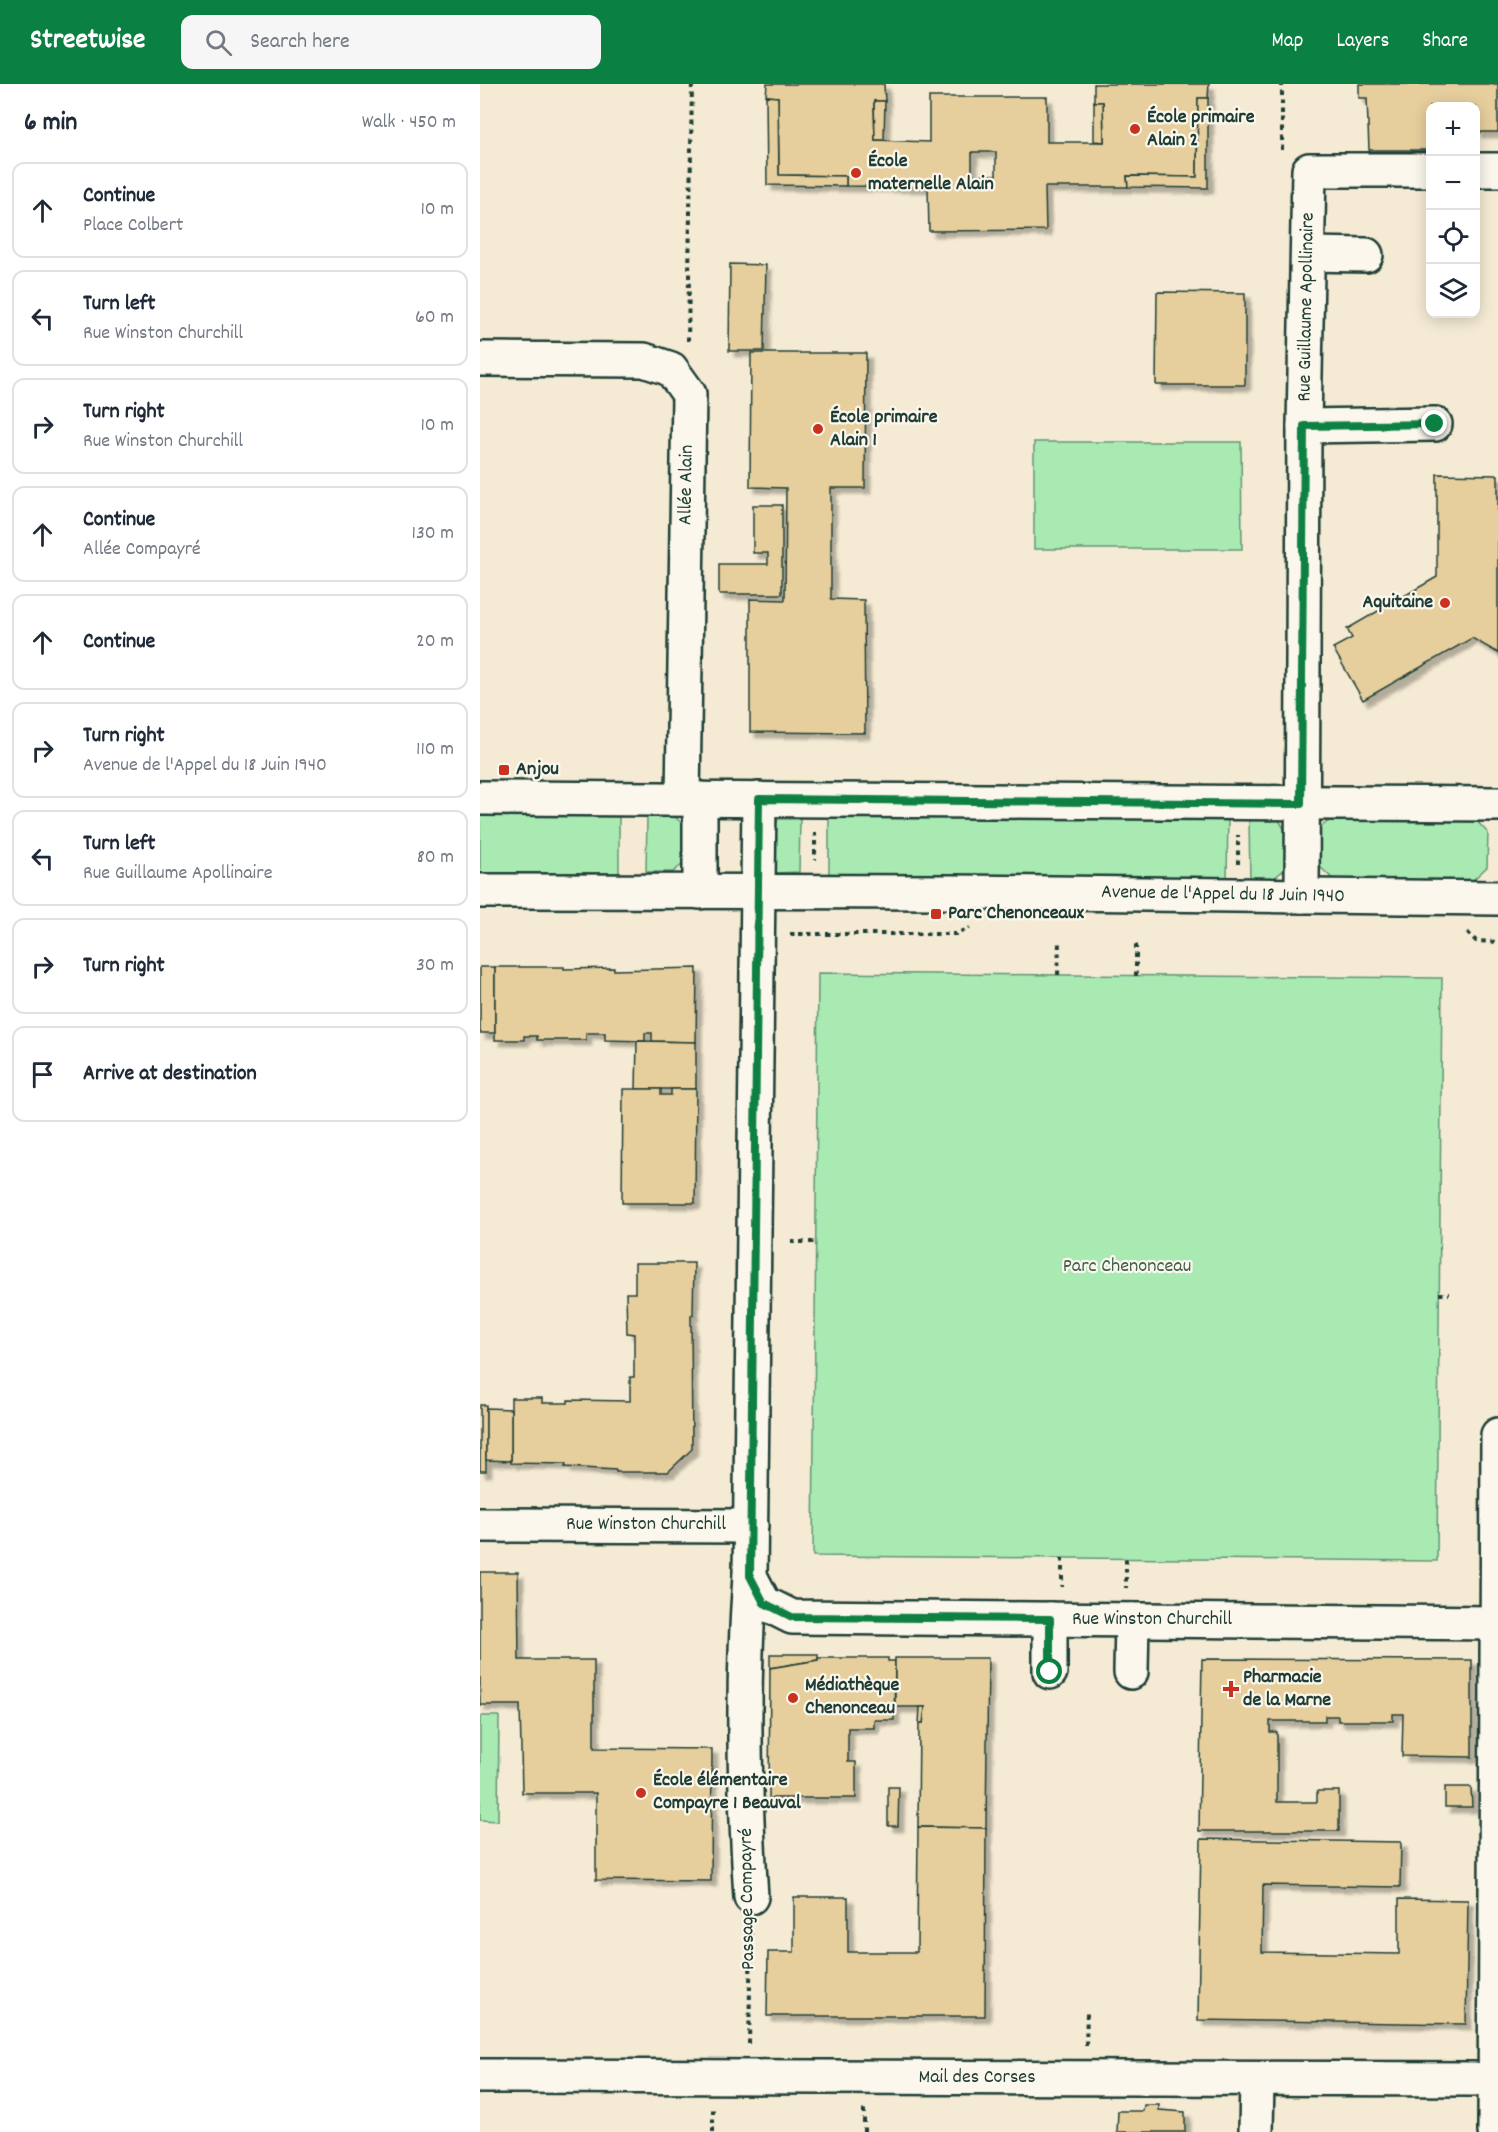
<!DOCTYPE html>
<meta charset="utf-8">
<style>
body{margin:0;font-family:Dekko,sans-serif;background:#f6f6f7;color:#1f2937}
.controls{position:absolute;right:18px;top:18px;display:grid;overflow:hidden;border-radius:12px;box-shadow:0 3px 15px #0003}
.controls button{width:54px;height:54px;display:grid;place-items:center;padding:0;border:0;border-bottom:2px solid #e0e1e3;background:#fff;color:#1f2937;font:30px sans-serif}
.stop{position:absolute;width:18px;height:18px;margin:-14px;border:4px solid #0b8043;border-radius:50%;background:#fff}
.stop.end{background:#0b8043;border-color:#fff;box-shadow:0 2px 6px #0008}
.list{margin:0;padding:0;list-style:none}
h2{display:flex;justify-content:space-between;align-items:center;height:78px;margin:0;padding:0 24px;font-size:26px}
h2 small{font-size:20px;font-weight:400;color:#747a83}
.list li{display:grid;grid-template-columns:39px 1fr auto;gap:18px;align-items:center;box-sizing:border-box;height:96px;margin:0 12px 12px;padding:0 12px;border:2px solid #e0e1e3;border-radius:12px}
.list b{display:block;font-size:22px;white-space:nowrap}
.list p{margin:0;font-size:20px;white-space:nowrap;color:#747a83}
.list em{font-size:20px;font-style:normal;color:#747a83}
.icon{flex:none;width:33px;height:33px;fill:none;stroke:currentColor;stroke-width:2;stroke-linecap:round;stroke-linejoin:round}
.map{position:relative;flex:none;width:1018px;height:2048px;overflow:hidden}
header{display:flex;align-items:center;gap:36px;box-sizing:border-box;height:84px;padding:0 30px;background:#0b8043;color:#fff}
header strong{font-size:28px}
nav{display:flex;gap:33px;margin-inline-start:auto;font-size:21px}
.search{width:420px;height:54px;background:#f6f6f7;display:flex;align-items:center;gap:15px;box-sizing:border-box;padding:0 21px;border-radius:12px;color:#747a83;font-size:22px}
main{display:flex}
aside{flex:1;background:#fff}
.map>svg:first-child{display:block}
</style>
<header>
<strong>Streetwise</strong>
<div class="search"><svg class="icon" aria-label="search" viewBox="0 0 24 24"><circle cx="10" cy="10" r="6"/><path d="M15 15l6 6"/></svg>Search here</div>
<nav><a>Map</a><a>Layers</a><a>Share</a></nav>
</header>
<main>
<aside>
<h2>6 min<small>Walk · 450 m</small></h2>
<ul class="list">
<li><svg class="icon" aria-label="ahead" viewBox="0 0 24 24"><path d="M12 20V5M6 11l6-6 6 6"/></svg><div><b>Continue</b><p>Place Colbert</p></div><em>10 m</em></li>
<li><svg class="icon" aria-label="left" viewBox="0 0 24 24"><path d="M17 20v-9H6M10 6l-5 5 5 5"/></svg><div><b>Turn left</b><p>Rue Winston Churchill</p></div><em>60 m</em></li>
<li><svg class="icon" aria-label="right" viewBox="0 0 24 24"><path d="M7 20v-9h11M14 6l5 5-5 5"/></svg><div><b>Turn right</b><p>Rue Winston Churchill</p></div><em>10 m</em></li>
<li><svg class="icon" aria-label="ahead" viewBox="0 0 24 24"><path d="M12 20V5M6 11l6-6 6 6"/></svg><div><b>Continue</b><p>Allée Compayré</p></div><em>130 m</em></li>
<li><svg class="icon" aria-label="ahead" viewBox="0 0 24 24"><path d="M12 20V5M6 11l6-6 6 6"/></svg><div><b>Continue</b></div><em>20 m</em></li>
<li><svg class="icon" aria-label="right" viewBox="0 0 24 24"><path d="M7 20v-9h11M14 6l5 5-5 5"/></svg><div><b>Turn right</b><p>Avenue de l'Appel du 18 Juin 1940</p></div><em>110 m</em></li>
<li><svg class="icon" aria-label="left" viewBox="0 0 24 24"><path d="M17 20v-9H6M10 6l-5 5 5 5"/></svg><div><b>Turn left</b><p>Rue Guillaume Apollinaire</p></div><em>80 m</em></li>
<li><svg class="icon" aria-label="right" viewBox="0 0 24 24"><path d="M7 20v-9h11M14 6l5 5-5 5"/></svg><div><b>Turn right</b></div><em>30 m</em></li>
<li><svg class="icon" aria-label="arrive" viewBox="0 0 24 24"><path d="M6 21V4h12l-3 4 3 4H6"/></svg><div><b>Arrive at destination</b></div></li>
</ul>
</aside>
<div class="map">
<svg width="1018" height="2048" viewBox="0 0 1018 2048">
<defs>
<filter id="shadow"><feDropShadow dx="5.5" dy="5.5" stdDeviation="1.5" flood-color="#0004"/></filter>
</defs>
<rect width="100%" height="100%" fill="#f5ebd4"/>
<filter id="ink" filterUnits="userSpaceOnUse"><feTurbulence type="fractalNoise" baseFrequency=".0167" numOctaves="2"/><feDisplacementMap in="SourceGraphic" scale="12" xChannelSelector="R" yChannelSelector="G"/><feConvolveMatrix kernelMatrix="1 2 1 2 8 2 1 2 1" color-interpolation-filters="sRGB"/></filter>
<g filter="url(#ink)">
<g fill="#a9eab3" stroke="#649474" stroke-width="1.5">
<path d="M554,358H761L762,465H554Z"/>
<rect x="0" y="729" width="139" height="60"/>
<path d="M349,729L748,732L747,794L349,790Z"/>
<path d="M167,733H195L204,741L203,780L193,788H166Z"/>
<path d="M994,734L1008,749L1007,783L993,796H854L839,782V744L852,735Z"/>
<path d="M298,735H320L319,788L295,789C290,771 291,751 298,735Z"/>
<path d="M769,736H799L806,748V784L793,795L770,796Z"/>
<path d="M338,889L962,894L957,1477L333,1472Z"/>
<path d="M0,1632H19L18,1737L0,1736Z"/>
</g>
<g fill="#e7ce9d" stroke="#1f3d34" stroke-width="1.5" fill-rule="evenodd" filter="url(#shadow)">
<path d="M287,0H404L405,17H394L395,56L449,58V13H567V58H624L623,18H614V0H729L728,14H718L717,93L647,92L648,103H565L566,146L449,147L448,103L366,102V92L299,91L298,13L286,12ZM492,68H516V91H492Z"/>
<path d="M879,0H1018V48H996V22H950V66H889L887,14H879Z"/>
<path d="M286,12L298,13L299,91L366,92V102L287,101Z"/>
<path d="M718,14H728V104L648,103L647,92L717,93Z"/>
<path d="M394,17H405L404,56H395Z"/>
<path d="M614,18H623L624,58L614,57Z"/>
<path d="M250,180L286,181L284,267H249Z"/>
<path d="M677,208L765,209V301H676Z"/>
<path d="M271,269H386L385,404H351V515L384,516L385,649L270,648V515L305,516L306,404L270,403Z"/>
<path d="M957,390L1018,391V569L992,554L883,616L853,564L872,554L867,545L957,493Z"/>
<path d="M273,421H302V510H239V480H288V469H273Z"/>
<rect x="0" y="883" width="15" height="66"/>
<path d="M15,883H84V885L134,884V886L217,884L216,958L172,957V949H165V957L125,956V949H106V956H57V952H44V956H15Z"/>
<path d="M157,957L216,958V1005H156Z"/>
<path d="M143,1005H181V1011H191V1005H216L215,1119H142Z"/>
<path d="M155,1179H214L213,1231H211L212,1365L188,1388H136V1386L85,1383L86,1380L31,1379V1314H62V1319H88V1316L150,1317V1293H154V1250L147,1249L146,1209H155Z"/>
<rect x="0" y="1321" width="6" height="66"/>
<path d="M6,1324L31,1325V1377L6,1376Z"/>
<path d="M0,1488H38L39,1576H114V1664L232,1665L231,1797L116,1796V1709H42L40,1621H0Z"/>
<path d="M290,1570H338V1576L290,1584Z"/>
<path d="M338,1574H408V1577H415L414,1636H394V1644H368V1678H376V1714H289L290,1584L338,1576Z"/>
<path d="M415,1574H508L506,1744L438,1743L439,1639H443L445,1623H415Z"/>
<path d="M722,1575L992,1576V1673L922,1672L923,1630H913V1637H858V1632H845V1637H790V1648H797V1718H837V1707H859V1747H719Z"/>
<path d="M440,1623H445L443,1639H439Z"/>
<path d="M408,1703H419L418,1742H408Z"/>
<path d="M965,1703H991L992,1723H965Z"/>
<path d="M438,1743L506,1744L505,1932H287L288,1868H314V1813H368V1868H437Z"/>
<path d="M721,1755L921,1758L920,1803L783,1801L782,1868L919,1870V1815L988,1816L986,1940L718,1936Z"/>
<path d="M664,2021H679V2026L705,2028V2048H637L638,2027H663Z"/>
</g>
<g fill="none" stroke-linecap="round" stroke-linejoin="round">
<g stroke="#1f3d34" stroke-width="38">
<g id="minor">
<path d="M996,86H1018"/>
<path d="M828,170L886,171"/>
<path d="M0,275L164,276L191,285L209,310L203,714"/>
<path d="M824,342L955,340"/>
<path d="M0,714L1018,720"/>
<path d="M279,715L270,1492L284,1519L312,1533L1018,1539"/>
<path d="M0,807L473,808L1018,814"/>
<path d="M220,808V715"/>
<path d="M822,812L824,342L829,86H950"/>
<path d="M0,1441L271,1442"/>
<path d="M270,1492C262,1599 264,1706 271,1813"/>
<path d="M570,1535V1588"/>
<path d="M651,1588L652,1536"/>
<path d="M0,1992L994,1995"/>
<path d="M776,2048L777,1995"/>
<path d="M1015,2048L1018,1351"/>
</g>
</g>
<g stroke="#1f3d34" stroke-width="4" stroke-dasharray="4.5 4.5" stroke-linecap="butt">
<path d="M802,66V0"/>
<path d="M208,257L212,0"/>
<path d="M335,748V776"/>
<path d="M758,780V751"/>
<path d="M987,848L996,857L1018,858"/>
<path d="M310,850H476L490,844"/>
<path d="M578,891L579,857"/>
<path d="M656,892V858"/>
<path d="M311,1158H335"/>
<path d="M959,1210H969"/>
<path d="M582,1474V1503"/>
<path d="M646,1475V1504"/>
<path d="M269,1960L271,1844"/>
<path d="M606,1961L607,1929"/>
<path d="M233,2048V2025"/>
<path d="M384,2048V2025"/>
</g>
<use href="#minor" stroke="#fbf7ec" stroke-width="33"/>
</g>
</g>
<g fill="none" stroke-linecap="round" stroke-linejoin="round" filter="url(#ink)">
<path stroke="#0b8043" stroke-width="8" d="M570,1588V1535L312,1533L284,1519L270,1492L279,715L821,720L824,342L955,340"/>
</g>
<g fill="#c8321e" stroke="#fbf7ec" stroke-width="2">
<circle cx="655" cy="45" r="6"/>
<circle cx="376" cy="89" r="6"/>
<circle cx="338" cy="345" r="6"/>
<circle cx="965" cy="519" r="6"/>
<rect x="18" y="680" width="12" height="12" rx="3"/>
<rect x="450" y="824" width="12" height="12" rx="3"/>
<path d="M748 1596h6v6h6v6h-6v6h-6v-6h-6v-6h6z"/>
<circle cx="313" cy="1614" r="6"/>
<circle cx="161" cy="1709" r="6"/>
</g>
<g text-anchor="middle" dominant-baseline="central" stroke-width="4.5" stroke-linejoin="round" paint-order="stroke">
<g font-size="20" font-weight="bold" fill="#1f3d34" stroke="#fbf7ec" text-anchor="start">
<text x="667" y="34">École primaire<tspan x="667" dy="23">Alain 2</tspan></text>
<text x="388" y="78">École<tspan x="388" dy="23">maternelle Alain</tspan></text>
<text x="350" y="334">École primaire<tspan x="350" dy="23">Alain 1</tspan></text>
<text x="953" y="519" text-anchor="end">Aquitaine</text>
<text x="36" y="686">Anjou</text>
<text x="468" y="830">Parc Chenonceaux</text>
<text x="763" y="1594">Pharmacie<tspan x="763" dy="23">de la Marne</tspan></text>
<text x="325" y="1602">Médiathèque<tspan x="325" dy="23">Chenonceau</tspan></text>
<text x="173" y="1697">École élémentaire<tspan x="173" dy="23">Compayre 1 Beauval</tspan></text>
</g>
<g font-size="20" fill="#1f3d34" stroke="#fbf7ec">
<text transform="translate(827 223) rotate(-89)">Rue Guillaume Apollinaire</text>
<text transform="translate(207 401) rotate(-89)">Allée Alain</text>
<text transform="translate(743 811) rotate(1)">Avenue de l'Appel du 18 Juin 1940</text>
<text x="166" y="1441">Rue Winston Churchill</text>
<text x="672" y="1536">Rue Winston Churchill</text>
<text transform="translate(268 1815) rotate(-91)">Passage Compayré</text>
<text x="497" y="1994">Mail des Corses</text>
</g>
<g font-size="20" fill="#3b604d" stroke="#fbf7ec">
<text x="647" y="1183">Parc Chenonceau</text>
</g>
</g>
</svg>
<div class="controls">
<button>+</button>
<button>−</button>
<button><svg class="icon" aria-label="locate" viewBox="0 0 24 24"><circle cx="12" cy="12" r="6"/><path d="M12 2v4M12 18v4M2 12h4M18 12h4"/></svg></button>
<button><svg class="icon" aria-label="layers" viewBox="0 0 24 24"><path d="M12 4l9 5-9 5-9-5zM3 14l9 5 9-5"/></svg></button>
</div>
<div class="stop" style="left:570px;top:1588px"></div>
<div class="stop end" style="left:955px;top:340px"></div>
</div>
</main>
